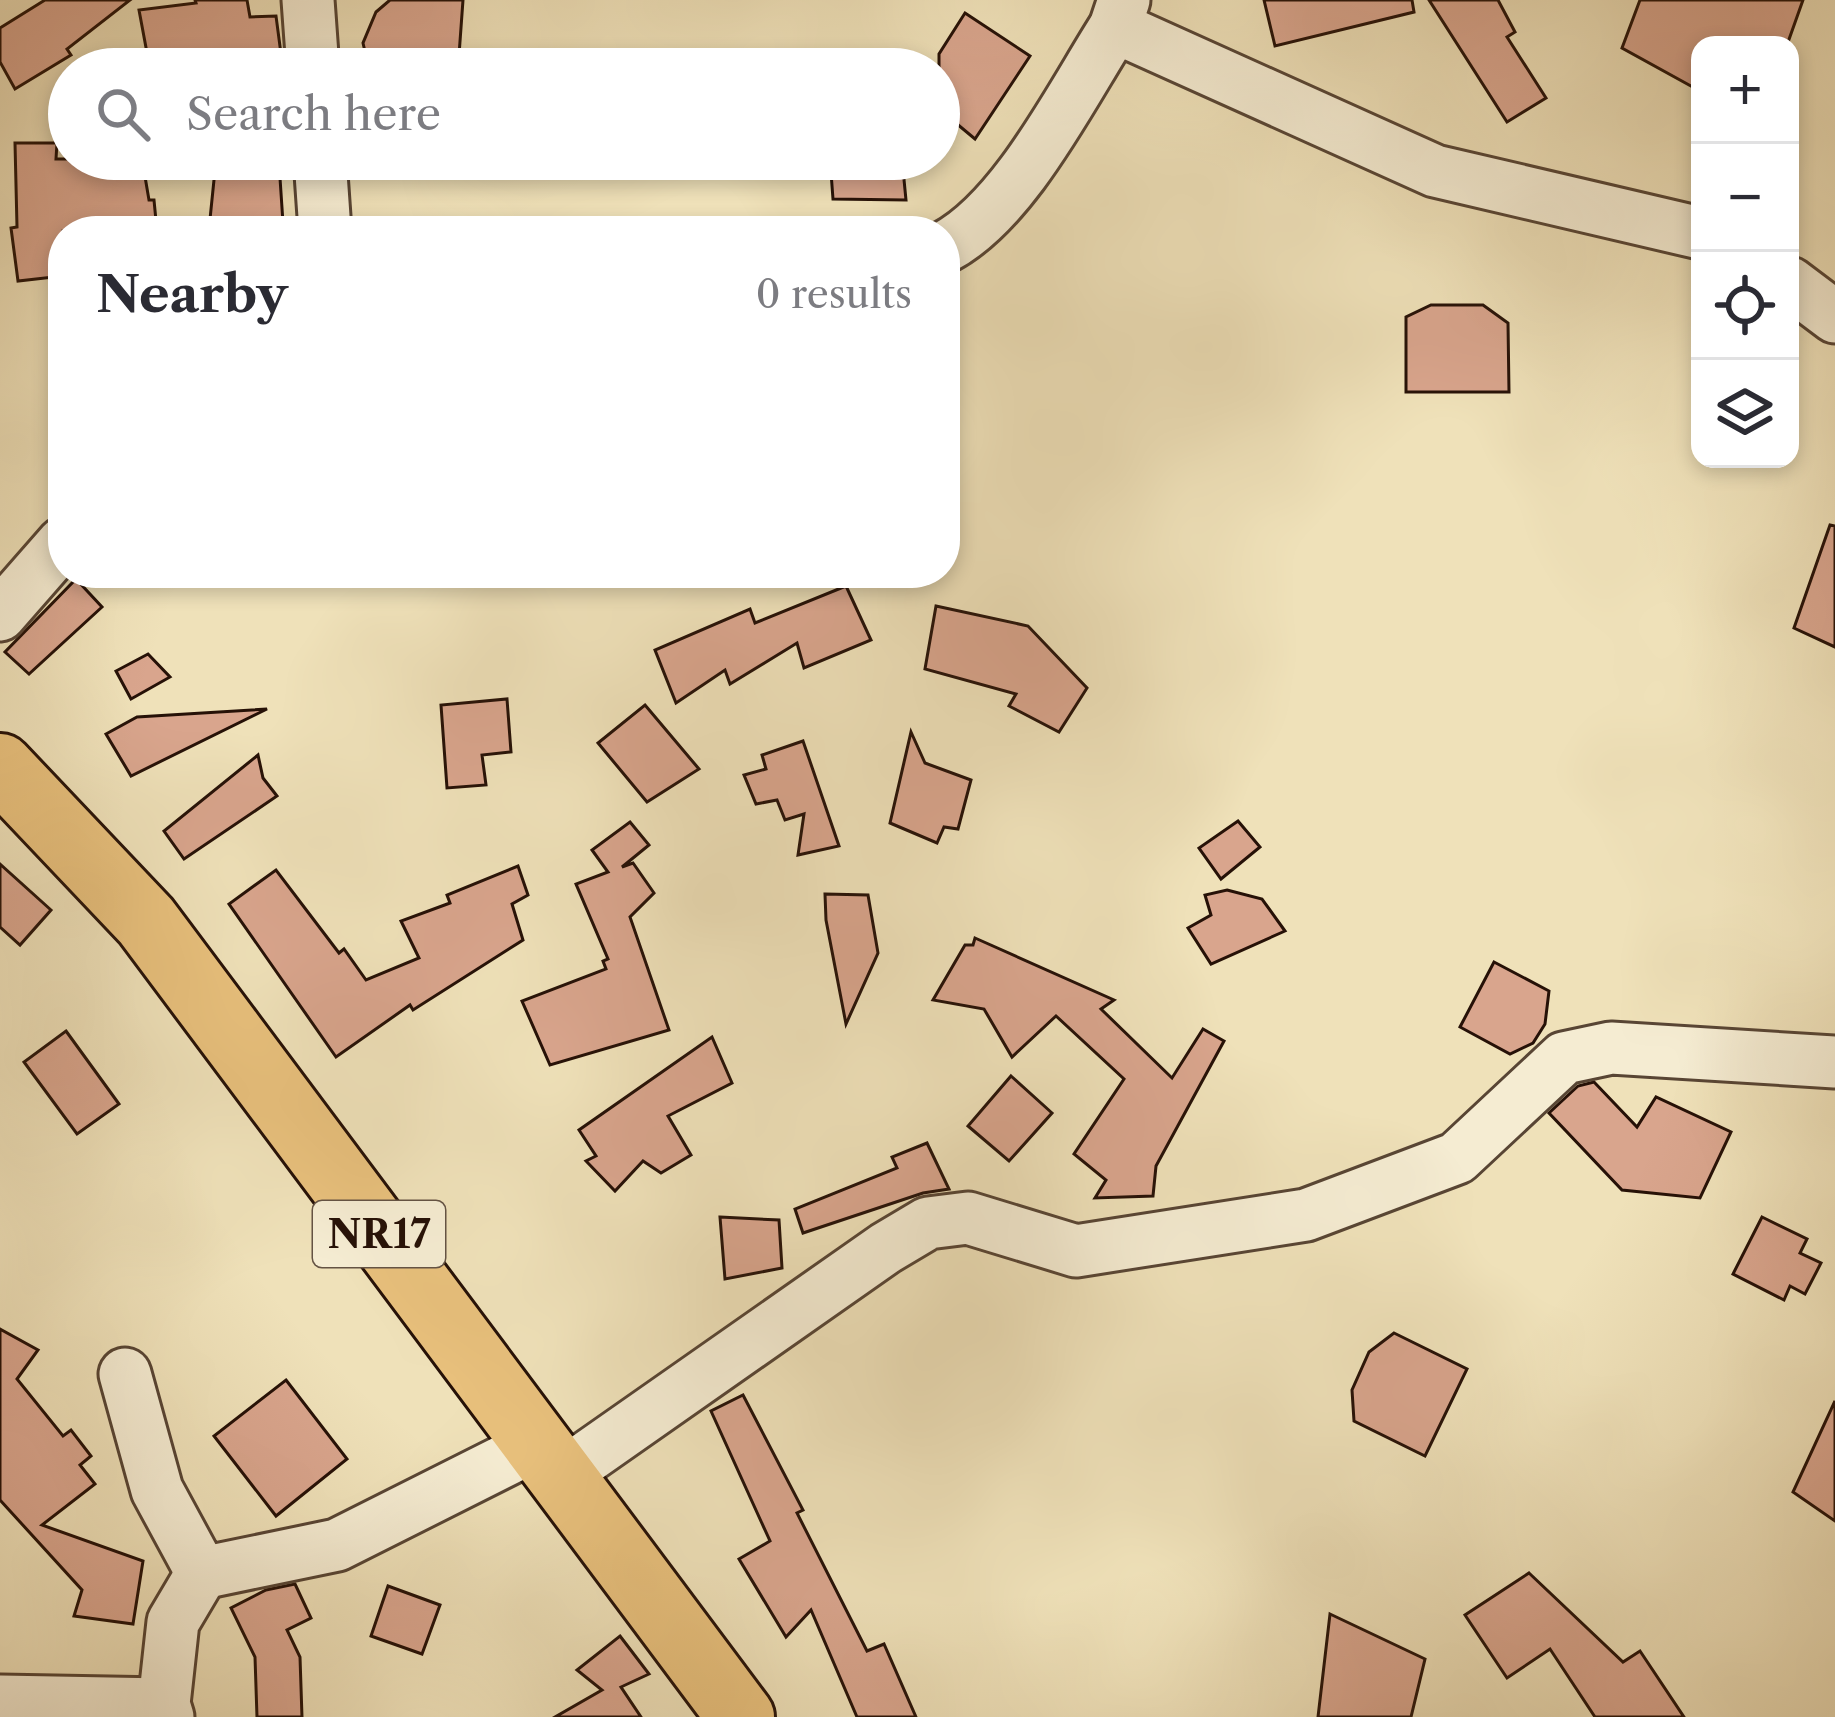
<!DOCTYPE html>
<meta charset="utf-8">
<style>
body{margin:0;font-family:"Libre Caslon Text",serif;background:#f2f2f3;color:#2b2b33}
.controls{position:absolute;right:36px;top:36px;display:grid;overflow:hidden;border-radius:24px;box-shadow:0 6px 18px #0003}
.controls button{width:108px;height:108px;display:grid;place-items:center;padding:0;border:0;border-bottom:3px solid #e1e1e2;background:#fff;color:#2b2b33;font:60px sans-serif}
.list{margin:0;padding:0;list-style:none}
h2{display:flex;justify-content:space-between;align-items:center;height:156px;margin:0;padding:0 48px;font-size:51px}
h2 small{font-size:39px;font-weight:400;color:#7c7c81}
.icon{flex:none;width:66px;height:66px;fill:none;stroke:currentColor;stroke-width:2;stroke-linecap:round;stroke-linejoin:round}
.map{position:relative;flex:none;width:1835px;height:1717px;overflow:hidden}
.search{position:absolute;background:#fff;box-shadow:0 6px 18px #0003;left:48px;top:48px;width:912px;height:132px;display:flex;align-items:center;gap:30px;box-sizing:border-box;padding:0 42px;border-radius:66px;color:#7c7c81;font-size:45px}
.panel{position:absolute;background:#fff;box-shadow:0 6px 18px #0003;left:48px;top:216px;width:912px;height:372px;border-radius:48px}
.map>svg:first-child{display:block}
</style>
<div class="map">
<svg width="1835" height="1717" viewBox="0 0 1835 1717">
<rect width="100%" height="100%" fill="#efe1b9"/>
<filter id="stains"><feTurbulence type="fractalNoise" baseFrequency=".00167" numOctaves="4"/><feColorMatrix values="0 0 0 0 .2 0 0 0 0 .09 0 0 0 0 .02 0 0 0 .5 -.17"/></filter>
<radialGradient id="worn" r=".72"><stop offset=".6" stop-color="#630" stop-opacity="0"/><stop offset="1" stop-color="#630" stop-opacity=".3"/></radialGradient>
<g fill="#d9a58d" stroke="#261107" stroke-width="3">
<path d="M45,0H130L67,49L71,55L15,89L0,62V28Z"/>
<path d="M195,0H247L250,17L276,16L283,69H150L139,10L196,3Z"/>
<path d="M390,0H463L458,69H369L363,43L376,12Z"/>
<path d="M1264,0H1412L1414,12L1275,46Z"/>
<path d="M1429,0H1498L1515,32L1507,37L1546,98L1507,122Z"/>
<path d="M1640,0H1803L1787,45H1700V91L1622,48Z"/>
<path d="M965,13L1030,56L975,139L939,109V54Z"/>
<path d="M15,143H57L56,159H142L149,200H154L157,231H63V276L18,281L11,228L17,227Z"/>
<path d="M830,159H902L906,200L833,199Z"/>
<path d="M215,170L280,178L283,223L210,219Z"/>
<path d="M1431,305H1483L1508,323L1509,392H1406V317Z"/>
<path d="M1830,525L1835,526V647L1794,628Z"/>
<path d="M76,579L102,607L29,674L5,652Z"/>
<path d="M846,586L871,640L804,668L797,643L730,684L725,670L676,703L655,650L750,609L755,623Z"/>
<path d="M936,606L1028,626L1087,688L1059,732L1009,706L1016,694L925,669Z"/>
<path d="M148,654L170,677L131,699L116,671Z"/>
<path d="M507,699L511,752L482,755L486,785L447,788L441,705Z"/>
<path d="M645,705L699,769L647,802L598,743Z"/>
<path d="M267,709L131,776L106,734L137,717Z"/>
<path d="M911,732L925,763L971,780L958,829L944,827L937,843L890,823Z"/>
<path d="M803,741L839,846L798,855L804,814L785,820L777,800L756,804L744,775L766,769L762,755Z"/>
<path d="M258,755L263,778L277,796L184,859L164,831Z"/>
<path d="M1238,821L1260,847L1221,879L1199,848Z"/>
<path d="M630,822L649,845L622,867L633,863L654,893L630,917L669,1030L550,1065L522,1001L606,969L603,961L608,959L576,884L608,872L592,850Z"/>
<path d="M0,864L51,910L20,945L0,927Z"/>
<path d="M518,866L528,895L512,904L523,940L413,1010L410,1005L336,1057L229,904L276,870L339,953L344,949L366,980L419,958L401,921L450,903L447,895Z"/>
<path d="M1227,890L1262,899L1285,931L1211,964L1188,928L1211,915L1205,895Z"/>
<path d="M825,894L868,895L878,953L846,1024L826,920Z"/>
<path d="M975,938L1114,1000L1101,1009L1172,1078L1203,1029L1224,1041L1156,1166L1153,1196L1095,1198L1106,1180L1074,1154L1124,1079L1056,1016L1012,1057L984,1009L933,1000L965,945H973Z"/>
<path d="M1494,962L1549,991L1545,1024L1533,1043L1510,1054L1460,1027Z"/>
<path d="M66,1031L119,1104L77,1134L24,1062Z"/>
<path d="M712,1037L732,1083L668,1116L691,1155L661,1173L643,1161L615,1191L586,1161L596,1156L579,1130Z"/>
<path d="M1011,1076L1052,1113L1009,1161L968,1126Z"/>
<path d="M1594,1082L1637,1127L1656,1097L1731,1132L1700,1198L1622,1190L1549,1113L1578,1086Z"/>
<path d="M927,1143L949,1189L923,1193L803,1233L795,1209L897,1168L892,1157Z"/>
<path d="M720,1217L779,1220L782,1268L725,1279Z"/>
<path d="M1762,1217L1807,1239L1800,1253L1821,1263L1805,1294L1790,1286L1784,1300L1733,1274Z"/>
<path d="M0,1329L38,1350L17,1379L63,1436L71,1430L91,1456L80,1465L95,1484L42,1525L143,1561L133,1624L74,1616L82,1590L0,1500Z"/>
<path d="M1394,1333L1467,1369L1425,1456L1354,1421L1352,1390L1369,1352Z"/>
<path d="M286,1380L347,1459L276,1516L214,1436Z"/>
<path d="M743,1395L803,1510L797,1513L867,1651L884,1644L916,1717H857L811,1610L786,1637L739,1559L770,1541L711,1411Z"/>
<path d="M1835,1401V1521L1793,1492Z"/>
<path d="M1529,1573L1623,1662L1640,1651L1684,1717H1595L1550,1649L1507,1678L1465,1615Z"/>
<path d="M295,1584L311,1618L287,1630L300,1657L302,1717H257L255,1657L231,1608L266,1590Z"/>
<path d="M388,1586L440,1605L422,1654L371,1636Z"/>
<path d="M1330,1614L1425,1659L1411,1717H1318Z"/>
<path d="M620,1636L649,1674L621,1687L641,1717H555L602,1690L577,1670Z"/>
</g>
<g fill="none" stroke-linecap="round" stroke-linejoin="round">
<g stroke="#584534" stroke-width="57">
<g id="minor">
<path d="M308,0L313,69"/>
<path d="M1115,27L1435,171L1700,233"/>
<path d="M320,159L325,231"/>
<path d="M945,247C1015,210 1072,94 1115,27L1124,0"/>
<path d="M1790,283L1835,317"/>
<path d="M0,615L63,543"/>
<path d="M125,1374L157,1490L202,1573L337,1545L536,1445"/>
<path d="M559,1477L886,1248L928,1223L968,1218L1076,1251L1306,1215L1457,1158L1564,1058L1611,1048L1835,1062"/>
<path d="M0,1701L164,1704"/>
<path d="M168,1717L164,1704L173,1622L202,1573"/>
</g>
</g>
<g stroke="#261107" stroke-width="72">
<path id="major" d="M0,767L146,921L741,1717"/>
</g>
<use href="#minor" stroke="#f5ecd2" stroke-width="51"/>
<use href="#major" stroke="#e8c07c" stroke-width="66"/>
</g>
<g text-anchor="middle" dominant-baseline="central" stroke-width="9" stroke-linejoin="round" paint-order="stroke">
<rect fill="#f5ecd2" stroke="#645344" stroke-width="3" x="313" y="1201" width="132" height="66" rx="9"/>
<g font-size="39" font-weight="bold" fill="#261107">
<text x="379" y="1234">NR17</text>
</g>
</g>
<rect width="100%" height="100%" filter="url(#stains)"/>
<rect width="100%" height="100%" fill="url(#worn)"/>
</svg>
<div class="controls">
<button>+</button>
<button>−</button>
<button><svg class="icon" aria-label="locate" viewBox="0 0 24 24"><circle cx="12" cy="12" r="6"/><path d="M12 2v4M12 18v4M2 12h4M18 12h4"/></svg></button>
<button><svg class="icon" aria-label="layers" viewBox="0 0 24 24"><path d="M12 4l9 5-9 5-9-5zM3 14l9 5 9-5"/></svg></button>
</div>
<div class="search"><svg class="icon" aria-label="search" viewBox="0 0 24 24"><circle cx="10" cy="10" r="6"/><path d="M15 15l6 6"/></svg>Search here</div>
<section class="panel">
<h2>Nearby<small>0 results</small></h2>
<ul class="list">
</ul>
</section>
</div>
